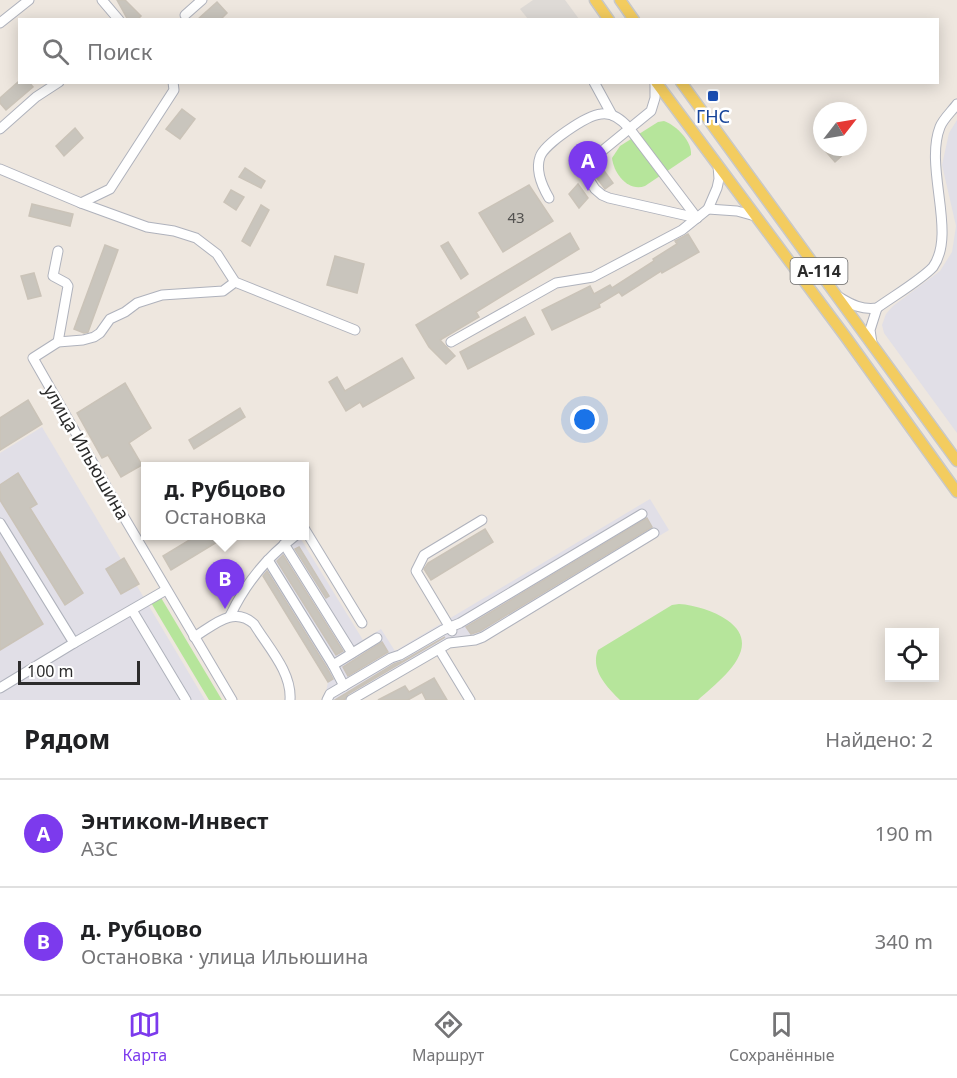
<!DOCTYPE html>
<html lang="ru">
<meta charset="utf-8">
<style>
body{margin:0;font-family:"Noto Sans",sans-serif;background:#f2f2f2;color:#202124}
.controls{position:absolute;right:18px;bottom:18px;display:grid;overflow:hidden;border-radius:0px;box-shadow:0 3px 15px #0003}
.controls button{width:54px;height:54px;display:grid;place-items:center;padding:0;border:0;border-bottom:2px solid #e0e0e0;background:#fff;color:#202124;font:30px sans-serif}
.compass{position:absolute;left:813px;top:102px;width:54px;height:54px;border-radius:50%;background:#fff;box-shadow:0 3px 15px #0003;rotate:59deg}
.scale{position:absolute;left:18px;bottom:15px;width:122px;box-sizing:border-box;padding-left:6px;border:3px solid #2c2c2c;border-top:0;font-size:16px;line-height:21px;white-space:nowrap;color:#2c2c2c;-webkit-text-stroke:4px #fff;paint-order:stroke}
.you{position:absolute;left:585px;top:420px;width:21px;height:21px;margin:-15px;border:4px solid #fff;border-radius:50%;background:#1a73e8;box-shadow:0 0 0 9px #1a73e833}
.badge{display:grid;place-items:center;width:39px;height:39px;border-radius:50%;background:#7c3aed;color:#fff;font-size:20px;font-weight:700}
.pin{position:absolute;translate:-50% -50px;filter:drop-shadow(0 2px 3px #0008)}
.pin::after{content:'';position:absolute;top:32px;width:21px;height:18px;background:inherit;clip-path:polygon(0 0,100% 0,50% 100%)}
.popup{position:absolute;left:141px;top:462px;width:168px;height:78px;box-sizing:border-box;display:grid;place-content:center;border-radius:0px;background:#fff;filter:drop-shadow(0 2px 4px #0005);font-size:20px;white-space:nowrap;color:#757577}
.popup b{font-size:22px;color:#202124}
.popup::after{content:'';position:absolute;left:50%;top:100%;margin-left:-12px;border:12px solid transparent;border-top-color:#fff}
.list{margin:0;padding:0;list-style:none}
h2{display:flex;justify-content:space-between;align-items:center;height:78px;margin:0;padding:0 24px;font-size:26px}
h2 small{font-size:20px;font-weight:400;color:#757577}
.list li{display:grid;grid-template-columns:39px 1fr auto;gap:18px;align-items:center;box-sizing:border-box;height:108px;padding:0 24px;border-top:2px solid #e0e0e0}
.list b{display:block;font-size:22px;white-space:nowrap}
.list p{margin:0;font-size:20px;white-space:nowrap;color:#757577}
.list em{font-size:20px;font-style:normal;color:#757577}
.icon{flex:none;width:33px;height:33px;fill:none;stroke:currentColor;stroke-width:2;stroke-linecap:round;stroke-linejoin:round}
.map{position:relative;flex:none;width:957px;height:700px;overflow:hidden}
.search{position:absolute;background:#fff;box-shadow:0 3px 15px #0003;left:18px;right:18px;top:18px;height:66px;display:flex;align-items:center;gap:15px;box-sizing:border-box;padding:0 21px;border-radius:0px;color:#757577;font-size:22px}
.sheet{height:294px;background:#fff}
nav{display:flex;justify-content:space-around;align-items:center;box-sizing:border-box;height:84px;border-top:2px solid #e0e0e0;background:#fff;font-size:16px;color:#757577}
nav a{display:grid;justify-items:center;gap:3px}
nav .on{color:#7c3aed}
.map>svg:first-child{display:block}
</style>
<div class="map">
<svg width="957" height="700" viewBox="0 0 957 700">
<rect width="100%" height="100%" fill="#eee7df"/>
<g fill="#e1dfe7">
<path d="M957,120V433L884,333L882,325L886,314L893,306L940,271L952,252L956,226L942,165L949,133Z"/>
<path d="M42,427L205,700H0V453Z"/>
<path d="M650,499L669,530L481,644L448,646L356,700H327L325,696L328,682L258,567L299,536L363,640L381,629L395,651Z"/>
</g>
<g fill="#b6e59b">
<path d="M664,121C677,126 692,141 691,155L645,186C628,192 614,174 612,158L620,146L658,122Z"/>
<path d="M160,596L222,700H209L150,601Z"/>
<path d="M679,604C695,605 714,611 727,620C766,647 719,681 698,700H620C607,687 590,670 598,650L672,605Z"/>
</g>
<path fill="#dedad6" d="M533,0H565L579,19H528L520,9Z"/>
<g fill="#c9c5bd" stroke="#cac3b8" stroke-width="1.5">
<path d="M117,0H125L141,16L137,20H128Z"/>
<path d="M217,2L227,13L220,20H197Z"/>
<path d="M18,82H29L33,87L6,110L0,103V98Z"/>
<path d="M182,109L195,119L180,139L166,129Z"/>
<path d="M75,128L83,138L64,156L56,146Z"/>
<path d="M822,147H845L848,150L835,162Z"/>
<path d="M600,165L613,183L605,189L593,173V170Z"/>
<path d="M245,168L265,181L261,188L239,177Z"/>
<path d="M578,184L588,198L579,208L569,194Z"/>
<path d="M529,185L553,221L503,252L479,213Z"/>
<path d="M231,190L244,197L236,210L224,202Z"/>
<path d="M32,204L73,214L70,226L29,216Z"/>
<path d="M261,205L269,210L250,246L242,241Z"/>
<path d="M570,233L579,249L476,312L479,317L440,340L455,356L446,364L429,347L416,325Z"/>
<path d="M688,234L699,252L662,273L661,271L622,296L619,292L599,304L600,307L552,330L542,310L590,286L594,294L610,285L612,288L654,261L653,259L677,244L675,241Z"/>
<path d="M448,242L468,274L461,279L441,246Z"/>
<path d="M105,245L118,250L88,332L84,333L74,329Z"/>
<path d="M335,256L364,264L357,293L327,285Z"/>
<path d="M34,273L41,296L28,299L21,276Z"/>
<path d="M525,317L534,334L468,369L460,352Z"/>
<path d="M402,358L414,378L363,407L360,402L346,411L329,382L337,377L345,391Z"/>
<path d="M125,383L151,428L129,443L142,465L121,477L108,455L102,458L77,413Z"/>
<path d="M28,400L42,424L0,450V418Z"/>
<path d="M240,408L245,417L194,449L189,440Z"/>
<path d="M18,473L37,504L30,508L83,593L65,605L0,500V485Z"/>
<path d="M647,518L652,527L480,631L471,634L466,627Z"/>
<path d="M485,529L493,542L431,580L424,569L428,563Z"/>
<path d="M196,536H227L171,570L163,556Z"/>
<path d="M299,547L329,596L326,598L295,549Z"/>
<path d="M0,552L43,624L0,650Z"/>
<path d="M283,555L343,651L336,655L277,561Z"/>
<path d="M124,558L139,584L121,594L106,569Z"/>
<path d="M267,571L327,668L333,679L328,682L263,576Z"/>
<path d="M445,637L348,694L344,700H335L394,664L403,661Z"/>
<path d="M382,642L388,652L348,676L343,667Z"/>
<path d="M434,678L447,700H426L422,692L408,700H378L405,686L409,692Z"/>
</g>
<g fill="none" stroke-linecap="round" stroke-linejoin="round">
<g stroke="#afb2bc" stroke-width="11">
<g id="minor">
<path d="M102,0L119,20"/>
<path d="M185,15L202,0"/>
<path d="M0,23L29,0"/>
<path d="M594,82L612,115"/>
<path d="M655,82V98L651,111L591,160L586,167V175L595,189L602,195L609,198L697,218"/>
<path d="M0,129L36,97L59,82"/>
<path d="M0,169L81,203L147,227L174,231L196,238L217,254L235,282L355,330"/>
<path d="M549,198C542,186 535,171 540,157C544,144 587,115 601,114C613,112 622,120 629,128L697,218"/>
<path d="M81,203L110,189L174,90L173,82"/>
<path d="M708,209L737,211L755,216"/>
<path d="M58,251L53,276L66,283L68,286L58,342"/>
<path d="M839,297C852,305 862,310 877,308C892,297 921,280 933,267C957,233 924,168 940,127C943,119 952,111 957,104"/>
<path d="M451,342L556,283L593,277L682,230L708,209L717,188L719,179L718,165"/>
<path d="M872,343L870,330L877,308"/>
<path d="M0,523L74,643L166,590"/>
<path d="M304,528L362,623"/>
<path d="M284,544L352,653"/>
<path d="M268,560L333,665L377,638"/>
<path d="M132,610L186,700"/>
<path d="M230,616C245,584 267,557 295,536"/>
<path d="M452,631L416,571L424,555L482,520"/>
<path d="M194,637C213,626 233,605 254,624C268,647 292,672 290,700"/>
<path d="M439,649L470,700"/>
<path d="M333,665L344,686"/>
<path d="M0,688L74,643"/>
<path d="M232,700L118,507L33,358L58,342L83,340L94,337L100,333L110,319L125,312L137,303L162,295L223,291L235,282"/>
<path d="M327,700L330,694L391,658L400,655L443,630L460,623L642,514"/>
<path d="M351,700L449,643L475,640L483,637L654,533"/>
</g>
</g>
<g stroke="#c8c8c8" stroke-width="13">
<g id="major">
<path d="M595,0L609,20"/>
<path d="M620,0L634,20"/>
<path d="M656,82L845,336L957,492"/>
<path d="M681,82L957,461"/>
</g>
</g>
<use href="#minor" stroke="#fff" stroke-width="9"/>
<use href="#major" stroke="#f3cc5f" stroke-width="10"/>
</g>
<rect fill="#1a4fb4" stroke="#fff" stroke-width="2" x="707" y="90" width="12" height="12" rx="3"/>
<g text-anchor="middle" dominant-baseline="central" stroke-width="5" stroke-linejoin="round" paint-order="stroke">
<g font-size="15" fill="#535250">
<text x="516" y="217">43</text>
</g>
<rect fill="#fff" stroke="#6b6b6b" stroke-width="1.5" x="790.5" y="258" width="57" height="26" rx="4.5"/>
<g font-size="16" font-weight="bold" fill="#2c2c2c">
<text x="819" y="271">А-114</text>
</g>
<g font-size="18" fill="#164399" stroke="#fff">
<text x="713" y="116">ГНС</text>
</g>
<g font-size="18" fill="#2c2c2c" stroke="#fff">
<text transform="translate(87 452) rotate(60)">улица Ильюшина</text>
</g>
</g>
</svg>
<div class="controls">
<button><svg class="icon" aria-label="locate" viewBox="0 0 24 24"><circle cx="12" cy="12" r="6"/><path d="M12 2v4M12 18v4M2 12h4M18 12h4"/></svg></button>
</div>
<svg class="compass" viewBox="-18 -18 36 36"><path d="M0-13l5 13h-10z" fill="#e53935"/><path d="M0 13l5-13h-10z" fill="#757577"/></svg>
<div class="scale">100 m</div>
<div class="you"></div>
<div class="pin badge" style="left:588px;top:191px">A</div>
<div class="pin badge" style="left:225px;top:609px">B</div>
<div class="popup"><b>д. Рубцово</b>Остановка</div>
<div class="search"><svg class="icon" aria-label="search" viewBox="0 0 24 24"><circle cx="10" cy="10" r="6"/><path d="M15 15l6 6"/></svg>Поиск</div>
</div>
<section class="sheet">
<h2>Рядом<small>Найдено: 2</small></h2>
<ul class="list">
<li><span class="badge">A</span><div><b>Энтиком-Инвест</b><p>АЗС</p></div><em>190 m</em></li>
<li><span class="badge">B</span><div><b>д. Рубцово</b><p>Остановка · улица Ильюшина</p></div><em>340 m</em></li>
</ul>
</section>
<nav>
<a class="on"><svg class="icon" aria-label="map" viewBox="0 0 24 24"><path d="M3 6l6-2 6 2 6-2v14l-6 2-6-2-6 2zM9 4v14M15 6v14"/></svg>Карта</a>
<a><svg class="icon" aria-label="directions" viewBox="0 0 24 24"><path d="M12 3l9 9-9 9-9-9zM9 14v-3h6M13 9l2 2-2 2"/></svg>Маршрут</a>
<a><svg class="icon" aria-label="saved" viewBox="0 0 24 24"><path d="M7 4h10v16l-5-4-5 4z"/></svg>Сохранённые</a>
</nav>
